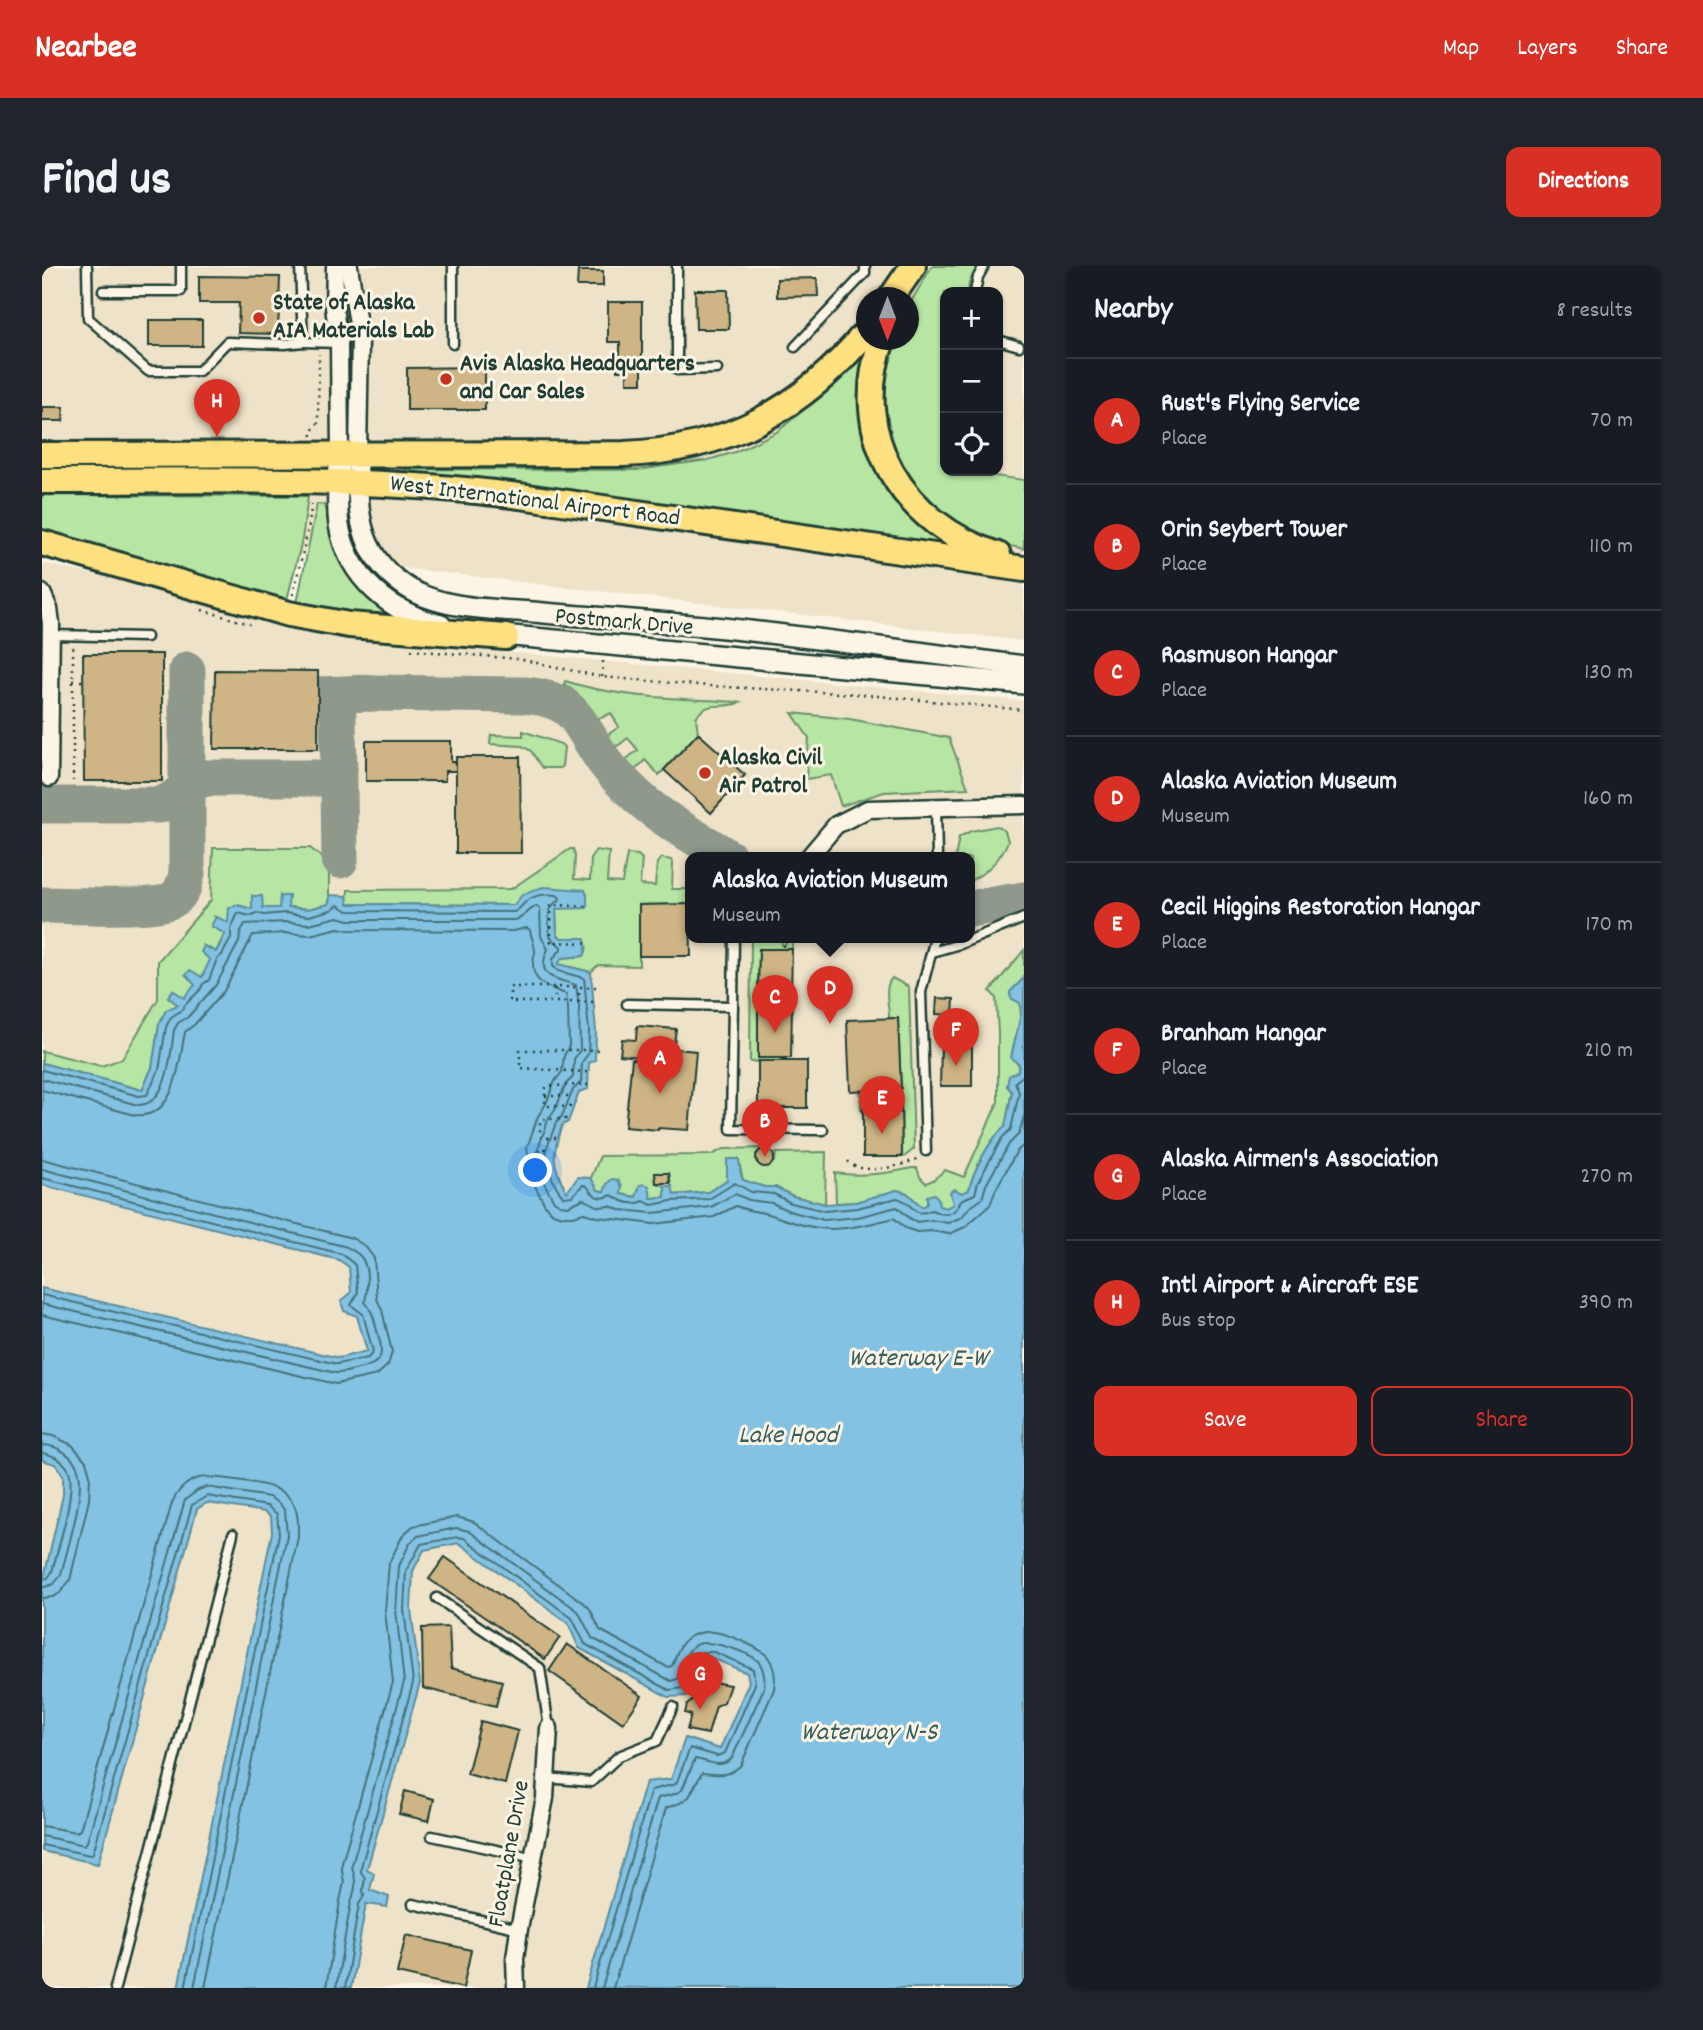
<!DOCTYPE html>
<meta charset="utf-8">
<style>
body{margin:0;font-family:Dekko,sans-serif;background:#20242c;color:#f1f3f6}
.controls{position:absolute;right:21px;top:21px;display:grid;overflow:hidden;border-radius:14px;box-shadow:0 2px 5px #0004}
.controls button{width:63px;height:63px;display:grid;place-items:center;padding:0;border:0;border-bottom:2px solid #363941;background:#171b24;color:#f1f3f6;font:35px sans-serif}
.compass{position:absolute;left:814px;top:21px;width:63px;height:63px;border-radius:50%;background:#171b24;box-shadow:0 2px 5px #0004;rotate:180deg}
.you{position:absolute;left:494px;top:905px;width:24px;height:24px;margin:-18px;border:5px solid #fff;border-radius:50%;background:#1a73e8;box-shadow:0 0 0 10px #1a73e833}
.badge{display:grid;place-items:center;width:46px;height:46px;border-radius:50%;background:#d93025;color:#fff;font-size:23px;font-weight:700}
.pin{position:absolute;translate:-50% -58px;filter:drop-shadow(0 2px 4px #0008)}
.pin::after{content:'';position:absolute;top:37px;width:24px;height:21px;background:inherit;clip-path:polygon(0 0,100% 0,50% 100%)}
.popup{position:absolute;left:643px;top:586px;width:290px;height:91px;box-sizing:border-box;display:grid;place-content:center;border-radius:14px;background:#171b24;filter:drop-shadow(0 2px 5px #0005);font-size:23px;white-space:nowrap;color:#9ea1a6}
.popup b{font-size:26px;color:#f1f3f6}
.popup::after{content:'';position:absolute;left:50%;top:100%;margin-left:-14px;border:14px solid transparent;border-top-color:#171b24}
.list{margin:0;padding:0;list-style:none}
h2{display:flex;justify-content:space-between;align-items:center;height:91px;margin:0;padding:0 28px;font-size:30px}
h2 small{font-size:23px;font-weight:400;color:#9ea1a6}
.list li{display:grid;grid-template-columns:46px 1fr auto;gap:21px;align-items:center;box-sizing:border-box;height:126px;padding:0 28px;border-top:2px solid #363941}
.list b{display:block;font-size:26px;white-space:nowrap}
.list p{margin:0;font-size:23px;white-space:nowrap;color:#9ea1a6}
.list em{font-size:23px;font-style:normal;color:#9ea1a6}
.actions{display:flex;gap:14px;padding:21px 28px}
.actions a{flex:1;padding:16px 0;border:2px solid #d93025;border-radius:14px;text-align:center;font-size:24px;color:#d93025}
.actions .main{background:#d93025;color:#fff}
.icon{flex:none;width:38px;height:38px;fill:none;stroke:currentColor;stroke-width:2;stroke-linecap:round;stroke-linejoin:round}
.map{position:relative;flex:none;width:982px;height:1722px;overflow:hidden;border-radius:14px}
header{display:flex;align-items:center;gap:42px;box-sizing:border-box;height:98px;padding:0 35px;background:#d93025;color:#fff}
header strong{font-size:33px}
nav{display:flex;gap:38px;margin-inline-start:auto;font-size:24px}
.intro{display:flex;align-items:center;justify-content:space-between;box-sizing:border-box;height:168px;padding:0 42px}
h1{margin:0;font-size:49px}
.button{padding:18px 32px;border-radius:14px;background:#d93025;color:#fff;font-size:24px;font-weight:700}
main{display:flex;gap:42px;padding:0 42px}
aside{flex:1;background:#171b24;border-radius:14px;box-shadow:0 2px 5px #0004}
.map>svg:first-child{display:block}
</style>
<header>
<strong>Nearbee</strong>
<nav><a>Map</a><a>Layers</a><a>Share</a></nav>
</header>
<div class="intro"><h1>Find us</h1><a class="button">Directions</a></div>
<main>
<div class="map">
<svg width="982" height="1722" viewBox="0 0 982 1722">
<rect width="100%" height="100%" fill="#fcf5e5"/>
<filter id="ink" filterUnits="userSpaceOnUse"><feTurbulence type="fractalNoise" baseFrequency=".0143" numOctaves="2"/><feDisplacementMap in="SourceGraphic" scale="14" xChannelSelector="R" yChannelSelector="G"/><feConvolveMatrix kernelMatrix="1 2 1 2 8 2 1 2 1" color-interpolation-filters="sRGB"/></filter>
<g filter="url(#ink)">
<g fill="#eee2c8" fill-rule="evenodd">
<path d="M0,0H982V375L97,271L0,252ZM903,26H956V205H903ZM824,32H866V74H824Z"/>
<path d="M0,297L99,319L287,369L982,435V1722H0ZM648,592H928V672H648Z"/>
</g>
<g fill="#b6e5a4" stroke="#6a916c" stroke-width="2">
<path d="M890,0H936L927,17L926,26H903V205H917L982,214V283L932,272L892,245L848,184L838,134L848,74H866L867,39Z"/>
<path d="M821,89L825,92V162L916,284L376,210L362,206L364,203L595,204L666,194L693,186L735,166L807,106Z"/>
<path d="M0,229L266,230L260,274L244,338L0,266Z"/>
<path d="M275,238L282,239L291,277L314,318L348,350L350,354L255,342V337Z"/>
<path d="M523,415C579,433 640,432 698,436C681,445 668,432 654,451L656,467L617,509L603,494L593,504L586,505L582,500V495L596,484L586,472L577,479L569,481L563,473L565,469L577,461L569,447L559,452H551C545,436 536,427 522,418Z"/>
<path d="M750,447L808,453L907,472L926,522L842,526L799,540L789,509L764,513L767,472Z"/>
<path d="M481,465L519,478L522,481L520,500L518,502H500L489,485L480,480L448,478L449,469L481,470Z"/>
<path d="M955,560L963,565L966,575C959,593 945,606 928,615V592H913L917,571L929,565Z"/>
<path d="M171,582H268L287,597V638L266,643L246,641L238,630V642H221L210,630V643L195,639L186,657L173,651L183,667L174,686L162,680L169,694L160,711L144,709L154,719L142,732L127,731L137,739L117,758L110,802L100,824L0,797V785L59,800L80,793L116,733V695L169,634Z"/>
<path d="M528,583H531L533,589L532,613L548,614L549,591L554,584L567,586L565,616L580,617L585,588L596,589L600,593L598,619L613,620L615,597L619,592L629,594L631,597L630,623H645L648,601V638L597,639V700L556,699L549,706L516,698L520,692L542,690C545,685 545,678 542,672H519L515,668L514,642L501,621L481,629L472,639L305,638L306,624L469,623Z"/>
<path d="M709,672H739L740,679L744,678V672H750V683H717L716,732H738V795L708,796Z"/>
<path d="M982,684V712L968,726L969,732L978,737L979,748L969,792L977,798L976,806L967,811L965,820L970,825L963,861C948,872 930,906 927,924C918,928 913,941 903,942C895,942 889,938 880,941L865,927L855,924L814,936L794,937L793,907C820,911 844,908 870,902H875L878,911L884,917L891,914L903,904L922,911L956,836V767L954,732L948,725Z"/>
<path d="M850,712L867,721L872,883L862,891H860L859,839H821V845L819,844L818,825L859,823L856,752H847V748C846,737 842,720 850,712Z"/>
<path d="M720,882L714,888V895L720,901H726L733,894L734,887L784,886L783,938L751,930L733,921H722L701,914L696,893L685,914L666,926L631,929L627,907L613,908L614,917L623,920V931L608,932L607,920L598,919L595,931L556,924L549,912L558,890L669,889L682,883Z"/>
</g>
<path fill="#83c2e3" stroke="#5b8d9d" stroke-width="2" d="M501,621L543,624L545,629V642L514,643L515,668L519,672H542C545,678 545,684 542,690L520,692L516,698L549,706L554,765L553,794L547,797L546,823L537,826L526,856L520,859C510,888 509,898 525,926L536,911L549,912L556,924L562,926L565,918L570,913L576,914L580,921L579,928L594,931L598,919L602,918L607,920L609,932L623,931V920H630L632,929L666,926L685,914V893H697L699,909L701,914L722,921H733L751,930L783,938L814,936L855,924L865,927L880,941L885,938V930L892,928L896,932L897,940L904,942L911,938L908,926L912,923L920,927L927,924C931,906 948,872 963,861L970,826L965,820L967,810L976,805L977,798L969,792L979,748L978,737L969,732L968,726L982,712V1722H544L604,1516L629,1513L643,1472L678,1483L707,1416L705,1407L670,1392L661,1393L645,1430L626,1431L537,1382L526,1357L417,1277L382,1284L371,1305L369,1343L378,1417L325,1603L332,1607L328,1624L347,1631L345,1641L324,1638L309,1722H136L230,1266L229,1251L223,1246L165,1237L155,1243L56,1598L0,1585V1320L21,1229V1209L13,1198L0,1194V1022L297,1092L325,1085L315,1050L302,1045L299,1035L309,1027L307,1001L297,994L0,919V797L100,824L110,802L117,758L124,744L136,739L126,731L131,724L142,732L153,719L144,709L148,704L160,711L168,694L159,686L162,680L174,686L183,668L169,660L174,651L186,656L187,642L195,639L210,643V630H220L221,642H237L238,630H247L246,641L266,643L287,638L288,629L305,630L306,638L472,639L480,629Z"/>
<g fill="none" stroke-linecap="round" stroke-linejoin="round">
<g stroke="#47727a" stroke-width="2">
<path d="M0,804L97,830L105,829L117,804L124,761L129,751L140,744L143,739L158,724L161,718L167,714L175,693L180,689L189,672V663L196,647L208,650L215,647L222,649L243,647L267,650L289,644L296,639L306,645L472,646C479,643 480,638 486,634C495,628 505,628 515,629L518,632L517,635C503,640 507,658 508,670L520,682L511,693V700L516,705L542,712L547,765L546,788L540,796L539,816L531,824L520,850L514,857L504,884L510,912L518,927L522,931L530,930L541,919L545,920C552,931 558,935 570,929C579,936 590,940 602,935L610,939L629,935L667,933L693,917L709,926L732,928L749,937L783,945L815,942L855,932C872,936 869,953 890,944C903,951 914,949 919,934L933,928L936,916L960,872L969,863L977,827L973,816L982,809"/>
<path d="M0,813L96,839C126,840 129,786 132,764L136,757L146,751L174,719L197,676L199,665L203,658L243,656L267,658L296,651L307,654H472C483,653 486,643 495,640L498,643L499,670L506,683C493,712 512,712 534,719L537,740L538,784L532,793L531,811L524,818L513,844L506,854L495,886L501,915L512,935L518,939L526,940L541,933L557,941L568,940L578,944L610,947L669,941L693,928L707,934L730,937L747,945L782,954L816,951L855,941L867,952L875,956L889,954L906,957L920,951L927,942L940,933L944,919L967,878L977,868L982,850"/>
<path d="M0,824L93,849C135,854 137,794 143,766L153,758L182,725L211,669L244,667L268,669L296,662L307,664L471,665L485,662L488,664C489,671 493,679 493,686C493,689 491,693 491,697C490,718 508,722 524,728L526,741L527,780L522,790L520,806L513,815L504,838L496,850L485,882L491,916L503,939L511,947L521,950H531L542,947L556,951L611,958L672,951L694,940C707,946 719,945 730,949C782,969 799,965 852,952L863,962L875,966L889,965L907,968L923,961L948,939L954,923L975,885L982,879"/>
<path d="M0,893L310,972L323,980L332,992L335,1033L340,1044L350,1086L346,1099L335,1109L294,1118L0,1049"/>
<path d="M0,903L305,981C309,984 315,986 319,991C327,1000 326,1024 323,1036C330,1044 332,1052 334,1061C341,1086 345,1097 316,1103C309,1105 301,1107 294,1107L0,1038"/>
<path d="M0,912L300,988L313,999L316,1027L309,1039L321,1048L331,1086L326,1092L295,1098L0,1029"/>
<path d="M0,1168L11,1170L30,1179L44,1195L48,1209L47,1234L28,1314L18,1327L11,1331L0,1332"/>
<path d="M0,1179C15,1179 34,1190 37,1207C42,1232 25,1283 19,1309L12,1318L0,1322"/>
<path d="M0,1187C12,1189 26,1196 28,1209C32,1231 16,1283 10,1306L6,1312L0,1313"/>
<path d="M0,1560L34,1566L38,1564L130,1237C135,1225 145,1215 157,1212C168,1209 220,1217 232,1222C238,1224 245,1229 249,1234C257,1244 256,1259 256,1271L163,1722"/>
<path d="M0,1570L42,1579L45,1576L143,1234L156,1224L165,1221L227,1231L238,1238L243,1245L245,1269L152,1722"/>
<path d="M0,1579L48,1589L51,1587L150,1239L165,1230L225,1240L235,1248L237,1268L143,1722"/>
<path d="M284,1722L298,1635L302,1616L300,1605V1597L351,1416L343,1345L347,1297L361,1269L371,1260L415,1251L432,1256L542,1337L548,1343L558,1364L625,1401L630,1400C634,1390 637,1378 646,1372C653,1367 664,1365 672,1366C684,1367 719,1382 726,1391C732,1400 734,1412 732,1423L699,1499C686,1512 676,1508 660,1507L647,1531L638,1537L624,1542L571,1722"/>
<path d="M294,1722L309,1636C311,1630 314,1622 313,1615C313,1609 310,1605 310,1599L362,1416L354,1344L357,1300L368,1277L376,1270L414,1262L427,1265L536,1345L550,1372L629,1415L635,1413C640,1403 643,1385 653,1379C666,1372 706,1386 716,1395C722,1402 723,1413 722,1422L690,1492C678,1504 668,1495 653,1493L640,1524L633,1528L616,1532L560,1722"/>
<path d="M303,1722L317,1638L322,1630L321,1623L323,1612L319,1606V1601L371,1417L362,1344L364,1305L379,1278L416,1271L422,1272L530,1352L543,1378L627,1424L641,1422L654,1391L660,1386H672L711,1403L713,1418L683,1487L675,1490L648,1482L634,1518L609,1524L551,1722"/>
</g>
<g stroke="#8e998c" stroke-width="37">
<path d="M277,429L327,427L483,429C533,434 533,451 558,489C568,505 583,519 597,532C624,556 657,573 687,592"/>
<path d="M277,429L291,435L296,448L298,594"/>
<path d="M145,501L154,510L161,512H282L287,511L297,503"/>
<path d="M0,539H117C135,535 143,519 160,513"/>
<path d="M0,639C24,639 114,644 130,634C140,628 143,618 145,607V404"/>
<path d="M928,643L982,634"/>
</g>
</g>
<g fill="#cfb585" stroke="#1f3d34" stroke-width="2">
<path d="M536,5H561V20H535Z"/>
<path d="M157,10L238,11L236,68L196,67L197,37H157Z"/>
<path d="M775,12L776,30L735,31V13Z"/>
<path d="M653,24H686L687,63H654Z"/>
<path d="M566,36H600V117H585V105H575V89H578V76H566Z"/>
<rect x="107" y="54" width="53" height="26"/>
<path d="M443,101V144H365V102Z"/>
<path d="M0,141H22L21,155H0Z"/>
<path d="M41,388H120V515H42Z"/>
<path d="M173,404L276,405V483H172Z"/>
<path d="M656,467L703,509L669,547L622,504Z"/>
<path d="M324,475H409V496H414V505H403V515H324Z"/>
<path d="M414,491H478L479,587H414Z"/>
<path d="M648,638L649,690H597V639Z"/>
<path d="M717,683H750L749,732H716Z"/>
<path d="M895,732L912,733L911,749L894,748Z"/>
<path d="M716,742H750L749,792H716Z"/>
<path d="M856,752L859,823L808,825L805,754Z"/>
<path d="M595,760L634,763L632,778L611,776L609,792L578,789L580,773L594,774Z"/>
<path d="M615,781L654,785L647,864L616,862V864L583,861L590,793L613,795Z"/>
<path d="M899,781H930V820H898Z"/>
<rect x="716" y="795" width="49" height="47"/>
<path d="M859,838L860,891H821V839Z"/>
<circle cx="723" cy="892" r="9"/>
<path d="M613,907H627L628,917H614Z"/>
<path d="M403,1291L518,1371L503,1393L387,1313Z"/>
<path d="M407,1361L409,1402L460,1415L454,1440L381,1422L380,1362Z"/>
<path d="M525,1378L600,1430L581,1457L507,1405Z"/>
<path d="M659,1414L688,1419L682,1436L674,1440L666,1468L645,1464L649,1449L643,1447L645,1439L651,1434Z"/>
<path d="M439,1455L476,1465L463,1518L425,1508Z"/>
<path d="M363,1525L392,1533L387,1555L357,1548Z"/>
<path d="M364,1669L429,1684L421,1722L355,1707Z"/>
</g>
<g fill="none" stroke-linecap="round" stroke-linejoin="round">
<g stroke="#1f3d34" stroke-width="13">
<g id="service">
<path d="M45,0L46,52L106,105H157L185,76L243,78L261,76"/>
<path d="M258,0L261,76L297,77"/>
<path d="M411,0V78"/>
<path d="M635,0V104L675,103"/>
<path d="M61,25H139V0"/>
<path d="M933,26L936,11L942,0"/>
<path d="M956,74L977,80"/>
<path d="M753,81L823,7V0"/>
<path d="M9,369L104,371"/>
<path d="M894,540L895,592"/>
<path d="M692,672L689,863L781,864"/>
<path d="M890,686L918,678L982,652"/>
<path d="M585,738L691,740"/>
<path d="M884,885L879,726L893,672"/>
<path d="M395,1332L498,1402L507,1462"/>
<path d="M505,1512L549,1516L577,1490L615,1475L631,1441"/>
<path d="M390,1570L492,1592"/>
<path d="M371,1638L477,1663"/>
<path d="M73,1722L191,1268"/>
</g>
</g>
<g stroke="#1f3d34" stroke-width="21">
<g id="minor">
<path d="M293,0L292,41L297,77L298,188"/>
<path d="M307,0L318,71L316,188"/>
<path d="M0,327L7,343L9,357L7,512"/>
<path d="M766,592L794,559L826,543L982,539"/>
<path d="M474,1722L473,1693L477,1663L503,1532L507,1462"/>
</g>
</g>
<g stroke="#1f3d34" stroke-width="24">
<g id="tertiary">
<path d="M298,188C296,211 294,236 297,259C306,312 349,347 399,359"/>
<path d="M316,188C315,242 314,287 363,320C399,345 460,343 502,347C562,352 622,356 682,362C782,373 882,387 982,400"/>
<path d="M450,368L982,418"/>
</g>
</g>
<g stroke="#1f3d34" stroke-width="30">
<g id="primary">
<path d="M849,32L871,0"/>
<path d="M840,74C805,170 862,259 956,289"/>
<path d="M0,189L582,188C684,184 760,144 824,66"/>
<path d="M0,215C162,215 324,209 485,231L982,303"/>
<path d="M0,277L247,348L307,359L464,371"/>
</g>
</g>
<g stroke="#1f3d34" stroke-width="2.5" stroke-dasharray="2 5" stroke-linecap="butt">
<path d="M270,170L269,166L276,157L277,88"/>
<path d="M251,329L267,259L270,233"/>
<path d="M160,344L208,358"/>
<path d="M31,381V515"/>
<path d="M369,384L477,393L560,411L667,420L815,428L982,444"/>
<path d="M560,411L561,395"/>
<path d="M31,415H41"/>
<path d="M742,672V683"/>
<path d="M544,677L509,676V639L546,640"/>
<path d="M554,721H468V736H554"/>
<path d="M513,722V736"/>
<path d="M537,736V722"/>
<path d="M545,806L478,802V784H556"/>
<path d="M503,830H529"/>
<path d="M529,841L505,840L503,837V823L506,820L547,819"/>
<path d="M514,872H501L498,869V856L501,853H525"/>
<path d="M498,886V883H509"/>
<path d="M806,895C818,910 861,901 876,892"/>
</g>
<use href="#service" stroke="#fcf5e5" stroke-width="8"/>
<use href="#minor" stroke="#fcf5e5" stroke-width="16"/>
<use href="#tertiary" stroke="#fcf5e5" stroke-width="19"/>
<use href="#primary" stroke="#fde080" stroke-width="24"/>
</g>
</g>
<g fill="#c8321e" stroke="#fcf5e5" stroke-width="2.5">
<circle cx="217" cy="52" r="7"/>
<circle cx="404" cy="113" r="7"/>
<circle cx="663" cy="507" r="7"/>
</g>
<g text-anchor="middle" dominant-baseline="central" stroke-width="6" stroke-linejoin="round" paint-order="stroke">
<g font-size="24" font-weight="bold" fill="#1f3d34" stroke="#fcf5e5" text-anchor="start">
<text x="231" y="38">State of Alaska<tspan x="231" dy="28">AIA Materials Lab</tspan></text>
<text x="418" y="99">Avis Alaska Headquarters<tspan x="418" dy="28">and Car Sales</tspan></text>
<text x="677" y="493">Alaska Civil<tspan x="677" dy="28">Air Patrol</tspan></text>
</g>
<g font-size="24" fill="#1f3d34" stroke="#fcf5e5">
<text transform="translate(493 236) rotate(7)">West International Airport Road</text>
<text transform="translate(582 357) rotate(5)">Postmark Drive</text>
<text transform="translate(468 1588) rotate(-80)">Floatplane Drive</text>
</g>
<g font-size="26" font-style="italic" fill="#385e60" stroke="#fcf5e5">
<text x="876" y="1093">Waterway E-W</text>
<text x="746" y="1170">Lake Hood</text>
<text x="827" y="1467">Waterway N-S</text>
</g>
</g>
</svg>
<div class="controls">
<button>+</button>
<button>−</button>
<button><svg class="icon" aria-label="locate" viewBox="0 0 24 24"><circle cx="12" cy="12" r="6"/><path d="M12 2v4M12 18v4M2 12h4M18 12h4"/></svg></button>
</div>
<svg class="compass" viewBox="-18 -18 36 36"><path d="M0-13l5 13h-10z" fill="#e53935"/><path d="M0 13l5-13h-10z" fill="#9ea1a6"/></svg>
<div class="you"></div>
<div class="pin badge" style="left:618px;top:828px">A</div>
<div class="pin badge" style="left:723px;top:891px">B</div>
<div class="pin badge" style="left:733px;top:767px">C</div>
<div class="pin badge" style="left:788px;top:758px">D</div>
<div class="popup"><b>Alaska Aviation Museum</b>Museum</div>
<div class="pin badge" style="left:840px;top:868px">E</div>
<div class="pin badge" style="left:914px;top:800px">F</div>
<div class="pin badge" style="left:658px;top:1444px">G</div>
<div class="pin badge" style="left:175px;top:171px">H</div>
</div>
<aside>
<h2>Nearby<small>8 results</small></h2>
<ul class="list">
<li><span class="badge">A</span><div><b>Rust's Flying Service</b><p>Place</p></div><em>70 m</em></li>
<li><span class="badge">B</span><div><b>Orin Seybert Tower</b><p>Place</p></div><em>110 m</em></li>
<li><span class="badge">C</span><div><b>Rasmuson Hangar</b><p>Place</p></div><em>130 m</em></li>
<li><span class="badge">D</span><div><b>Alaska Aviation Museum</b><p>Museum</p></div><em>160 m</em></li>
<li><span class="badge">E</span><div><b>Cecil Higgins Restoration Hangar</b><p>Place</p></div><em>170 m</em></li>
<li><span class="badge">F</span><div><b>Branham Hangar</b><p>Place</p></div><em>210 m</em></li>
<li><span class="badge">G</span><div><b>Alaska Airmen's Association</b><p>Place</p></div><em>270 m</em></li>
<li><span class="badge">H</span><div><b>Intl Airport &amp; Aircraft ESE</b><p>Bus stop</p></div><em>390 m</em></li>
</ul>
<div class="actions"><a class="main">Save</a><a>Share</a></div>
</aside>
</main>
